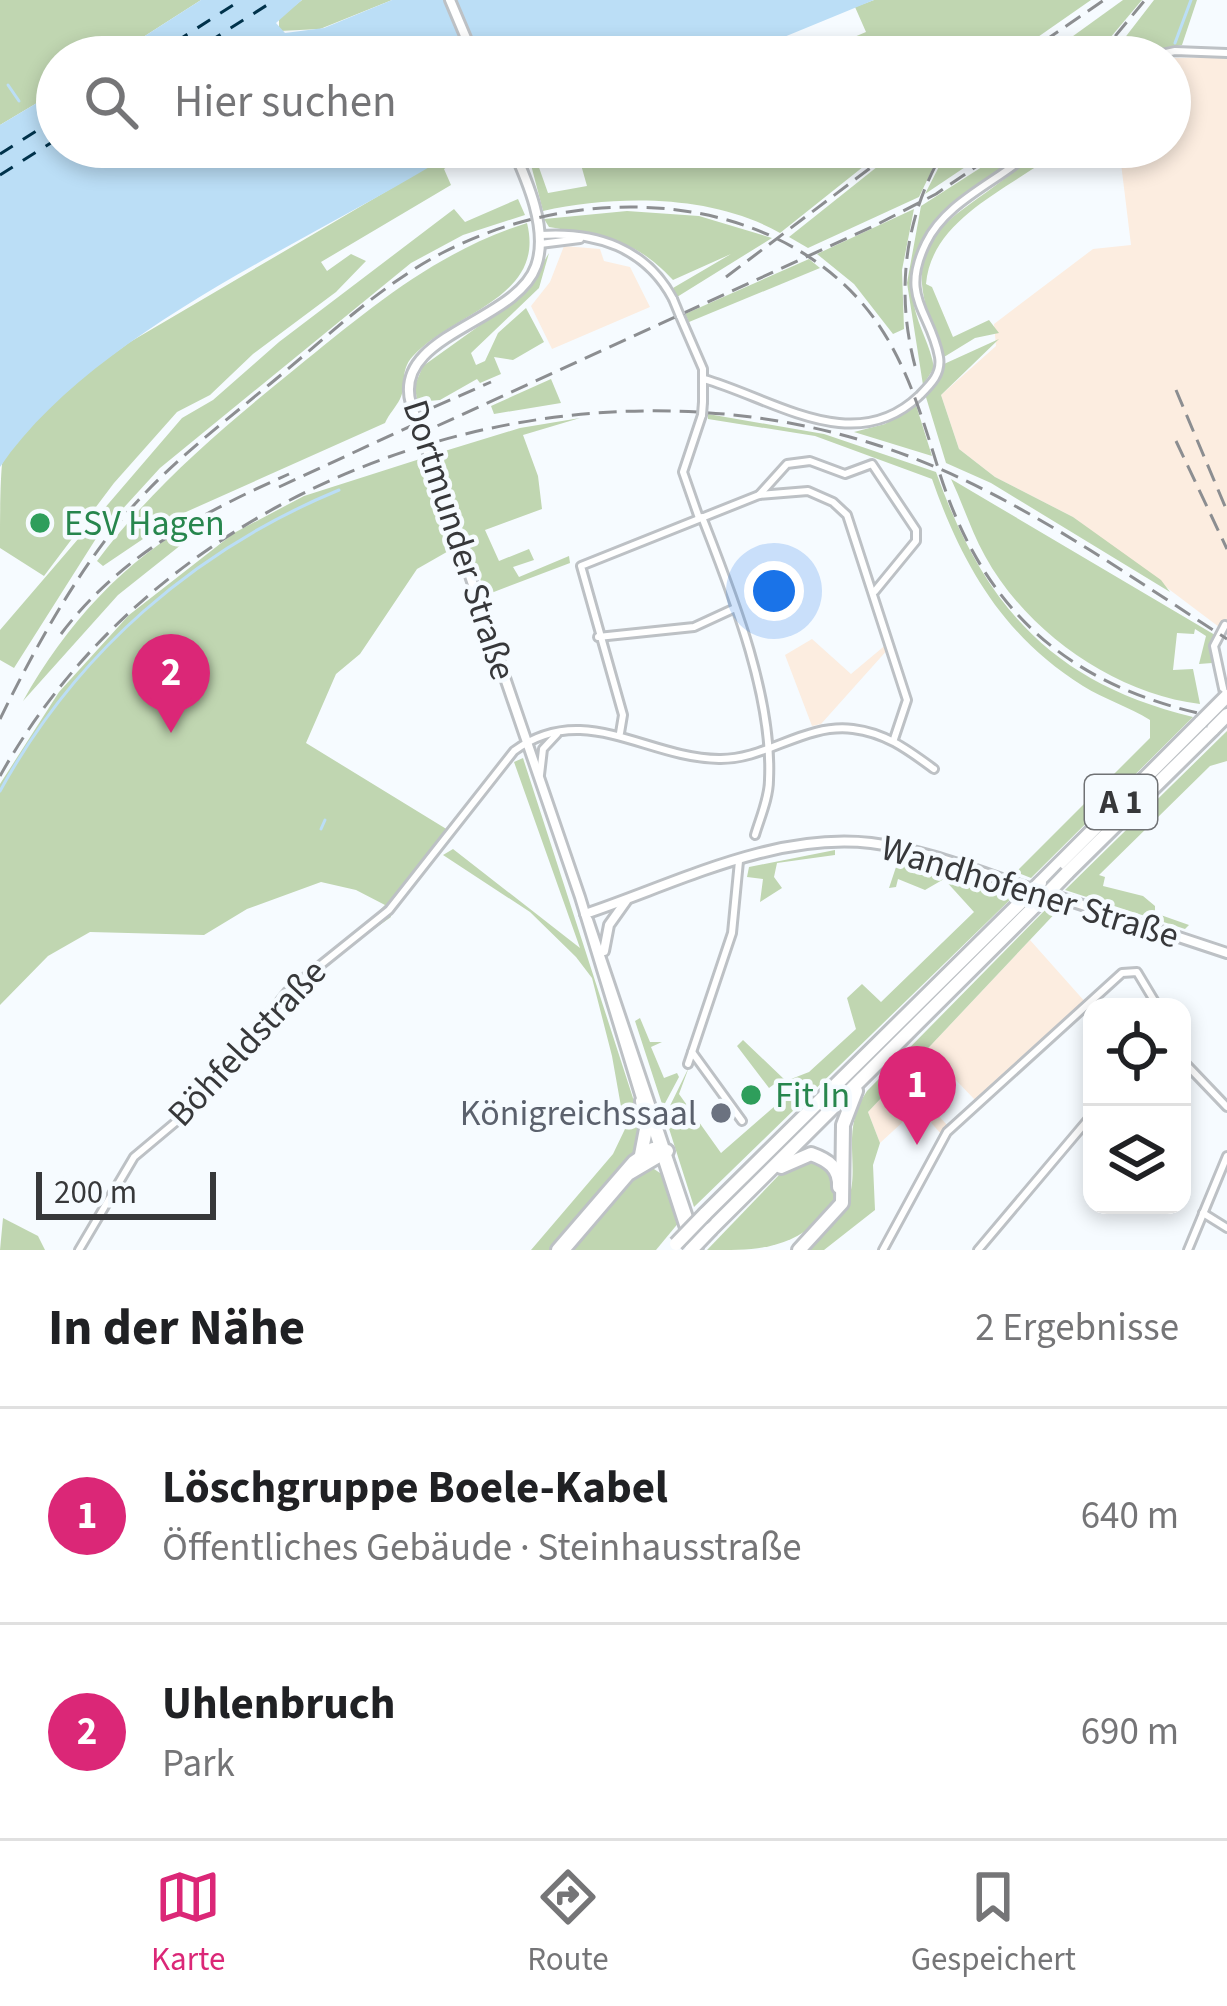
<!DOCTYPE html>
<html lang="de">
<meta charset="utf-8">
<style>
body{margin:0;font-family:"Source Sans 3",sans-serif;background:#f6f6f6;color:#202124}
.controls{position:absolute;right:36px;bottom:36px;display:grid;overflow:hidden;border-radius:24px;box-shadow:0 6px 18px #0003}
.controls button{width:108px;height:108px;display:grid;place-items:center;padding:0;border:0;border-bottom:3px solid #e0e0e0;background:#fff;color:#202124;font:60px sans-serif}
.scale{position:absolute;left:36px;bottom:30px;width:180px;box-sizing:border-box;padding-left:12px;border:6px solid #37383a;border-top:0;font-size:33px;line-height:42px;white-space:nowrap;color:#37383a;-webkit-text-stroke:9px #f6fbff;paint-order:stroke}
.you{position:absolute;left:774px;top:591px;width:42px;height:42px;margin:-30px;border:9px solid #fff;border-radius:50%;background:#1a73e8;box-shadow:0 0 0 18px #1a73e833}
.badge{display:grid;place-items:center;width:78px;height:78px;border-radius:50%;background:#db2777;color:#fff;font-size:39px;font-weight:700}
.pin{position:absolute;translate:-50% -99px;filter:drop-shadow(0 3px 6px #0008)}
.pin::after{content:'';position:absolute;top:63px;width:42px;height:36px;background:inherit;clip-path:polygon(0 0,100% 0,50% 100%)}
.list{margin:0;padding:0;list-style:none}
h2{display:flex;justify-content:space-between;align-items:center;height:156px;margin:0;padding:0 48px;font-size:51px}
h2 small{font-size:39px;font-weight:400;color:#757577}
.list li{display:grid;grid-template-columns:78px 1fr auto;gap:36px;align-items:center;box-sizing:border-box;height:216px;padding:0 48px;border-top:3px solid #e0e0e0}
.list b{display:block;font-size:45px;white-space:nowrap}
.list p{margin:0;font-size:39px;white-space:nowrap;color:#757577}
.list em{font-size:39px;font-style:normal;color:#757577}
.icon{flex:none;width:66px;height:66px;fill:none;stroke:currentColor;stroke-width:2;stroke-linecap:round;stroke-linejoin:round}
.map{position:relative;flex:none;width:1227px;height:1250px;overflow:hidden}
.search{position:absolute;background:#fff;box-shadow:0 6px 18px #0003;left:36px;right:36px;top:36px;height:132px;display:flex;align-items:center;gap:30px;box-sizing:border-box;padding:0 42px;border-radius:66px;color:#757577;font-size:45px}
.sheet{height:588px;background:#fff}
nav{display:flex;justify-content:space-around;align-items:center;box-sizing:border-box;height:168px;border-top:3px solid #e0e0e0;background:#fff;font-size:33px;color:#757577}
nav a{display:grid;justify-items:center;gap:6px}
nav .on{color:#db2777}
.map>svg:first-child{display:block}
</style>
<div class="map">
<svg width="1227" height="1250" viewBox="0 0 1227 1250">
<rect width="100%" height="100%" fill="#f6fbff"/>
<g fill="#fcede0">
<path d="M1227,57V633L1073,517L995,477L959,449L941,395L996,346L994,324L1093,249L1131,245L1119,147H1170V58Z"/>
<path d="M564,246L600,249L604,261L630,267L650,307L552,349L531,306L550,282Z"/>
<path d="M812,639L851,674L888,643L889,648L821,724L812,726L785,655Z"/>
<path d="M1030,940L1087,1004L975,1100L952,1076L932,1095L942,1107L936,1113L948,1126L942,1135L918,1108L880,1143L868,1112Z"/>
</g>
<g fill="#c0d6b1">
<path d="M0,0H201L112,57H57V91L0,125Z"/>
<path d="M302,0H392L320,29L279,31V18Z"/>
<path d="M874,0H1091L1009,57H807L866,32L855,7Z"/>
<path d="M1123,0H1142L1094,57H1044Z"/>
<path d="M1154,0H1197L1182,45L1147,52L1133,46L1110,57Z"/>
<path d="M474,147L444,169L451,185L321,262L327,271L351,254L366,261L336,292L253,354L210,395L177,412L114,483L44,576L0,548C0,525 0,486 2,464C24,413 87,374 130,342L460,148Z"/>
<path d="M576,147H888L780,233C711,194 617,195 543,211L530,161L536,159L548,193L587,186Z"/>
<path d="M902,147H943L919,197L808,248L789,237Z"/>
<path d="M949,147H995L925,194Z"/>
<path d="M1013,147H1029C978,197 900,217 914,305C918,327 931,346 934,368L923,385L907,283L921,206Z"/>
<path d="M1036,152L1043,162C997,194 931,224 926,284L932,287L953,337L989,320L999,333L975,338L944,357C885,221 952,231 1036,152Z"/>
<path d="M518,199L525,215L463,235L411,263L160,468L97,537L14,668L0,660V630L182,418L213,400L279,342L454,209L465,222Z"/>
<path d="M914,209L902,270L904,329L893,334L854,284L817,254Z"/>
<path d="M627,211L699,216L772,238L677,297L673,288L731,254L673,280C633,237 604,237 549,227L544,219Z"/>
<path d="M527,223C546,298 454,312 413,356C399,371 407,386 400,399C396,407 389,414 385,423L177,516L103,566L97,561C153,486 222,428 295,369C368,310 435,252 527,223Z"/>
<path d="M549,253L539,288L471,353L476,365L485,361L498,333L526,308L544,342L513,360L494,357L501,374L480,383L477,379L440,400L417,402L415,385L423,366L525,293Z"/>
<path d="M809,259L820,268L689,322L685,314Z"/>
<path d="M999,339L941,395L959,449L995,477L1073,517L1161,580L1170,592L991,483L946,463L925,394L944,364Z"/>
<path d="M551,379L561,403L494,414L491,406Z"/>
<path d="M916,405L932,456L854,432L885,424Z"/>
<path d="M708,414L824,434L936,472C984,606 1052,683 1193,717L1031,878L1016,872L1150,738V720C1129,707 1104,699 1083,686C1004,637 962,565 932,479L815,436L708,419Z"/>
<path d="M580,418L523,435L538,476L542,509L485,530L499,561L529,549L534,560L513,567L519,577L569,556L570,563L486,595L435,454L520,428Z"/>
<path d="M423,458L452,549L417,569L360,654L336,674L306,743L448,830L389,903L391,917L363,937V927L385,905L356,890L321,882L247,909L204,935L90,932L48,956L0,1005V784L59,692L129,615L234,533L304,496Z"/>
<path d="M951,479L1215,635L1212,663L1199,664L1206,636L1195,629L1194,634L1177,633L1173,670L1193,669L1200,704C1114,694 1026,631 985,556C971,531 963,504 951,479Z"/>
<path d="M202,518L206,525L118,595L23,701C65,626 125,558 202,518Z"/>
<path d="M1227,731V761L1210,766L1099,875L1105,877L1103,886L1143,896L1155,906V913L1189,925L1185,929L1065,890Z"/>
<path d="M523,758L643,1129L636,1153L556,1250H531L613,1154L625,1129L612,1056L592,978L576,957L530,912L443,855L453,849L580,948L514,762Z"/>
<path d="M835,850V855L777,863L774,877L782,888L760,902L763,879L747,877L749,867Z"/>
<path d="M899,858L1017,893L694,1207L665,1116L689,1067L679,1094L721,1153L790,1093L777,1082L769,1088L737,1046L743,1040L786,1081L809,1072L856,1029L847,998L862,984L881,1002L974,912L944,879L925,890L898,879L896,887L889,888Z"/>
<path d="M1052,903L1062,906L868,1112L880,1143L873,1165L875,1210L824,1250H803C817,1237 834,1227 844,1210C865,1171 837,1135 867,1091Z"/>
<path d="M640,1018L650,1042H662L651,1047L664,1078L677,1073L679,1077L663,1107L635,1021Z"/>
<path d="M807,1159L823,1162L837,1179C836,1198 832,1207 819,1221C784,1250 756,1250 707,1250L779,1175Z"/>
<path d="M651,1167L666,1177L680,1221L656,1250H565L629,1179Z"/>
<path d="M3,1218L38,1236L45,1250H0Z"/>
</g>
<g fill="#bbdef6">
<path d="M201,0H302L276,23L285,33L324,28L392,0H874L767,44L724,53L711,45L710,53L684,56L682,49L681,57H112Z"/>
<path d="M57,91V147H462C318,239 96,327 0,467V125Z"/>
</g>
<g fill="none" stroke-linecap="round" stroke-linejoin="round">
<g stroke="#bbdef6" stroke-width="3">
<path d="M1175,43L1191,0"/>
<path d="M8,85L19,101"/>
<path d="M0,791C76,653 194,550 339,490"/>
<path d="M321,829L325,820"/>
</g>
<g stroke="#00324b" stroke-width="3" stroke-dasharray="15 12" stroke-linecap="butt">
<path d="M152,57L241,0"/>
<path d="M185,57L275,0"/>
<path d="M0,154L57,118"/>
<path d="M0,175L57,139"/>
</g>
<g stroke="#bdc1c5" stroke-width="12">
<g id="street">
<path d="M1147,57L1175,51L1227,53"/>
<path d="M518,160L546,147"/>
<path d="M540,235C596,231 646,248 673,299"/>
<path d="M540,244L580,239"/>
<path d="M680,316L703,369V402"/>
<path d="M704,379C774,399 854,458 919,396C930,385 942,374 939,357C931,312 899,298 926,243C947,199 1003,180 1036,147"/>
<path d="M759,495L787,464L810,461L845,474L872,464L916,530V541L875,591"/>
<path d="M702,517C732,594 773,696 769,780C769,798 760,818 755,835"/>
<path d="M699,518L683,472L702,415"/>
<path d="M1225,625L1214,646L1227,707"/>
<path d="M598,637L694,627L733,609"/>
<path d="M620,733L623,715L581,566L759,495L808,491L833,502L847,515L907,700L894,739"/>
<path d="M540,775L543,749L557,734"/>
<path d="M692,1052L742,1121"/>
<path d="M1182,1060L1227,1107"/>
<path d="M688,1064L732,933L739,861"/>
<path d="M1203,1213L1227,1228"/>
<path d="M79,1250L134,1157L202,1100L287,992L389,910L514,751C584,700 646,758 719,759C766,760 804,723 853,729C886,733 908,750 934,769"/>
<path d="M883,1250L947,1132L1122,973L1137,972L1158,1007"/>
<path d="M978,1250L1092,1115"/>
<path d="M1188,1250L1227,1156"/>
</g>
</g>
<g stroke="#bdc1c5" stroke-width="14">
<g id="secondary">
<path d="M450,0L474,57"/>
<path d="M411,404C391,334 516,323 536,266C549,230 527,180 512,147"/>
<path d="M429,456L580,897L642,1101"/>
<path d="M1046,893L1227,953"/>
<path d="M585,914C675,884 773,832 871,843C926,850 979,872 1032,889"/>
<path d="M588,920L698,1247"/>
<path d="M604,951L609,925L626,901"/>
<path d="M650,1120L686,1231"/>
</g>
</g>
<g stroke="#bdc1c5" stroke-width="18">
<g id="highway">
<path d="M1067,873L1213,729"/>
<path d="M1040,883L1201,722"/>
<path d="M641,1155L646,1129L642,1101"/>
<path d="M781,1167L811,1154C828,1160 840,1168 839,1187"/>
<path d="M705,1214L1024,899"/>
<path d="M711,1229L1038,903"/>
<path d="M558,1250L634,1162L653,1149L667,1151L628,1174L563,1250"/>
<path d="M799,1250L842,1203L843,1125L856,1091"/>
</g>
</g>
<use href="#street" stroke="#fff" stroke-width="6"/>
<use href="#secondary" stroke="#fff" stroke-width="8"/>
<use href="#highway" stroke="#fff" stroke-width="12"/>
<g stroke="#8c8e91" stroke-width="3" stroke-dasharray="18 9" stroke-linecap="butt">
<path d="M1021,57L1104,0"/>
<path d="M1098,57L1145,0"/>
<path d="M726,277L898,147"/>
<path d="M915,366C895,290 905,214 946,147"/>
<path d="M1176,390L1227,511"/>
<path d="M409,418L491,382"/>
<path d="M413,437L876,225L936,194L1005,147"/>
<path d="M1176,441L1227,549"/>
<path d="M279,487L426,419"/>
<path d="M61,634C120,556 201,513 289,474"/>
<path d="M0,719C33,652 70,584 117,525C161,470 217,428 270,384C326,338 380,285 444,252C564,190 732,186 838,279C896,329 916,397 938,468C984,617 1076,692 1227,719"/>
<path d="M0,776C167,477 558,341 880,446C1005,487 1117,568 1227,639"/>
</g>
<g stroke="#bdc1c5" stroke-width="12" stroke-linecap="butt">
<g id="street-bridge">
<path d="M673,299L680,316"/>
<path d="M702,415L703,402"/>
</g>
</g>
<g stroke="#bdc1c5" stroke-width="14" stroke-linecap="butt">
<path id="secondary-bridge" d="M411,404L429,456"/>
</g>
<g stroke="#bdc1c5" stroke-width="18" stroke-linecap="butt">
<g id="highway-bridge">
<path d="M1201,722L1227,696"/>
<path d="M1213,729L1227,715"/>
<path d="M1024,899L1040,883"/>
<path d="M1038,903L1067,873"/>
<path d="M676,1244L705,1214"/>
<path d="M691,1250L711,1229"/>
</g>
</g>
<use href="#street-bridge" stroke="#fff" stroke-width="6"/>
<use href="#secondary-bridge" stroke="#fff" stroke-width="8"/>
<use href="#highway-bridge" stroke="#fff" stroke-width="12"/>
</g>
<g fill="#2e9e5b" stroke="#f6fbff" stroke-width="4.5">
<circle cx="40" cy="523" r="12"/>
<circle cx="751" cy="1095" r="12"/>
</g>
<circle fill="#6b7280" stroke="#f6fbff" stroke-width="4.5" cx="721" cy="1113" r="12"/>
<g text-anchor="middle" dominant-baseline="central" stroke-width="9" stroke-linejoin="round" paint-order="stroke">
<rect fill="#f6fbff" stroke="#707275" stroke-width="3" x="1085" y="775" width="72" height="54" rx="9"/>
<g font-size="33" font-weight="bold" fill="#37383a">
<text x="1121" y="802">A 1</text>
</g>
<g font-size="36" fill="#27864d" stroke="#f6fbff" text-anchor="start">
<text x="64" y="523">ESV Hagen</text>
<text x="775" y="1095">Fit In</text>
</g>
<g font-size="36" fill="#37383a" stroke="#f6fbff">
<text transform="translate(459 540) rotate(72)">Dortmunder Straße</text>
<text transform="translate(1030 892) rotate(17)">Wandhofener Straße</text>
<text transform="translate(247 1043) rotate(-47)">Böhfeldstraße</text>
</g>
<g font-size="36" fill="#5b616d" stroke="#f6fbff" text-anchor="end">
<text x="697" y="1113">Königreichssaal</text>
</g>
</g>
</svg>
<div class="controls">
<button><svg class="icon" aria-label="locate" viewBox="0 0 24 24"><circle cx="12" cy="12" r="6"/><path d="M12 2v4M12 18v4M2 12h4M18 12h4"/></svg></button>
<button><svg class="icon" aria-label="layers" viewBox="0 0 24 24"><path d="M12 4l9 5-9 5-9-5zM3 14l9 5 9-5"/></svg></button>
</div>
<div class="scale">200 m</div>
<div class="you"></div>
<div class="pin badge" style="left:917px;top:1145px">1</div>
<div class="pin badge" style="left:171px;top:733px">2</div>
<div class="search"><svg class="icon" aria-label="search" viewBox="0 0 24 24"><circle cx="10" cy="10" r="6"/><path d="M15 15l6 6"/></svg>Hier suchen</div>
</div>
<section class="sheet">
<h2>In der Nähe<small>2 Ergebnisse</small></h2>
<ul class="list">
<li><span class="badge">1</span><div><b>Löschgruppe Boele-Kabel</b><p>Öffentliches Gebäude · Steinhausstraße</p></div><em>640 m</em></li>
<li><span class="badge">2</span><div><b>Uhlenbruch</b><p>Park</p></div><em>690 m</em></li>
</ul>
</section>
<nav>
<a class="on"><svg class="icon" aria-label="map" viewBox="0 0 24 24"><path d="M3 6l6-2 6 2 6-2v14l-6 2-6-2-6 2zM9 4v14M15 6v14"/></svg>Karte</a>
<a><svg class="icon" aria-label="directions" viewBox="0 0 24 24"><path d="M12 3l9 9-9 9-9-9zM9 14v-3h6M13 9l2 2-2 2"/></svg>Route</a>
<a><svg class="icon" aria-label="saved" viewBox="0 0 24 24"><path d="M7 4h10v16l-5-4-5 4z"/></svg>Gespeichert</a>
</nav>
